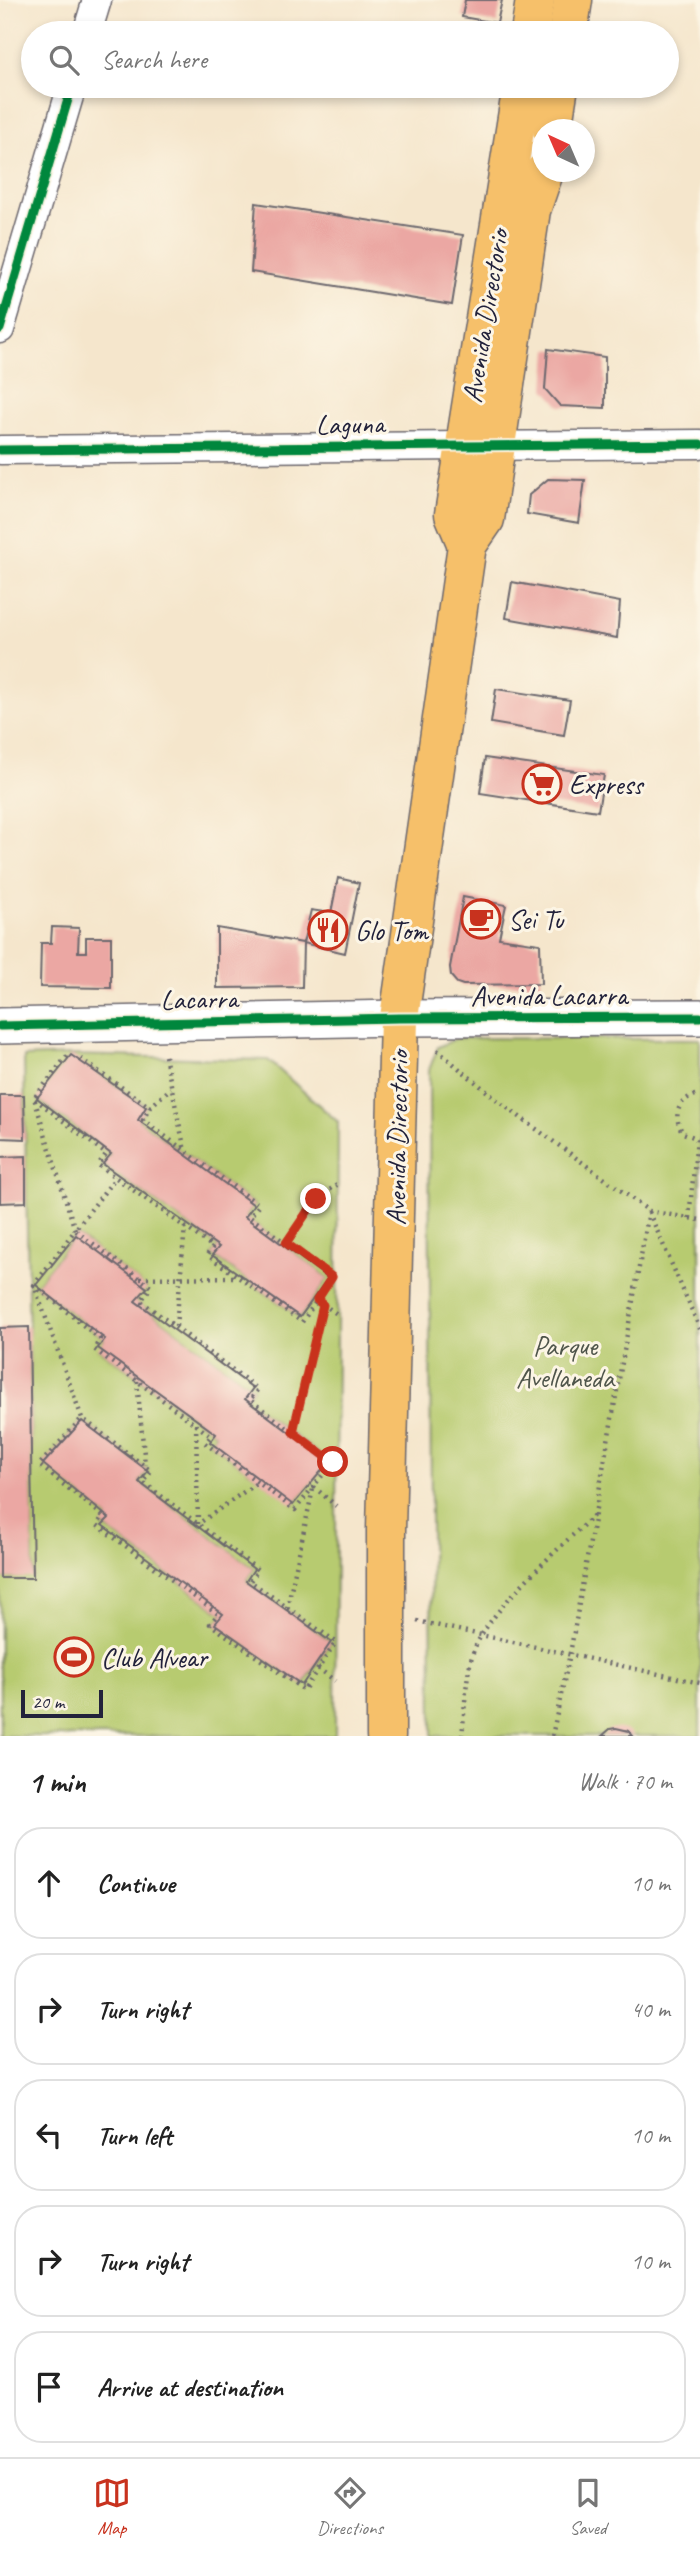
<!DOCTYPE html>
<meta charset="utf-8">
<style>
body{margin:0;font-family:Caveat,sans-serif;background:#f6f6f6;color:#222}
.compass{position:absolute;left:532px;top:119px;width:63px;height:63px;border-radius:50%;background:#fff;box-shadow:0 4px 10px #0003;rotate:316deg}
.scale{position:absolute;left:21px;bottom:18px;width:82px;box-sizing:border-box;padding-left:7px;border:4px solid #22223b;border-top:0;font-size:19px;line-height:24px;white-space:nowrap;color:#22223b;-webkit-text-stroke:5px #fcf5e5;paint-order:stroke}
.stop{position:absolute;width:21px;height:21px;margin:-16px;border:5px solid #c8321e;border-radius:50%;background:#fff}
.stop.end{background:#c8321e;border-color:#fff;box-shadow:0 2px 7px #0008}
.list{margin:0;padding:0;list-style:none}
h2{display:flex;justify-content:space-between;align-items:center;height:91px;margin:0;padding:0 28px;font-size:30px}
h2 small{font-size:23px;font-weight:400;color:#767676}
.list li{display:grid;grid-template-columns:46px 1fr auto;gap:21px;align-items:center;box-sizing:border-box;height:112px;margin:0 14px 14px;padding:0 14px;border:2px solid #e0e0e0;border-radius:28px}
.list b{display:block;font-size:26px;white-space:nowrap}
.list em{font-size:23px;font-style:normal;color:#767676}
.icon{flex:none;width:38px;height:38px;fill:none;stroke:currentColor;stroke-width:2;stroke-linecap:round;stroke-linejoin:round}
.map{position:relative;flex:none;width:700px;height:1736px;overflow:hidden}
.search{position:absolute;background:#fff;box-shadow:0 4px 10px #0003;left:21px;right:21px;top:21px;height:77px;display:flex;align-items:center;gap:18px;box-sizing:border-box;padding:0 24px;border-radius:38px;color:#767676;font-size:26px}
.sheet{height:721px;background:#fff}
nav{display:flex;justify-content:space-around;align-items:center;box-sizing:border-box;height:98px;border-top:2px solid #e0e0e0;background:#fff;font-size:19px;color:#767676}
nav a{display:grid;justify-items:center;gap:4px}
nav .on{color:#c8321e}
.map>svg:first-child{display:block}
</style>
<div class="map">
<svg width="700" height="1736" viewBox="0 0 700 1736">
<rect width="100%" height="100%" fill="#fcf5e5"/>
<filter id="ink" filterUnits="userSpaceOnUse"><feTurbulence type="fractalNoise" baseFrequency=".0143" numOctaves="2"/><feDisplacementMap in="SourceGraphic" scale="14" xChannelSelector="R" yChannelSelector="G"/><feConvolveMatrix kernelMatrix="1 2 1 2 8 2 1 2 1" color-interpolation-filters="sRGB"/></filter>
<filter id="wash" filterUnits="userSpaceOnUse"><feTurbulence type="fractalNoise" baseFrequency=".00686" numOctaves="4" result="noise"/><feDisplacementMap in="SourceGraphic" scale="28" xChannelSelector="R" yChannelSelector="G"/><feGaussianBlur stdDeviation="1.57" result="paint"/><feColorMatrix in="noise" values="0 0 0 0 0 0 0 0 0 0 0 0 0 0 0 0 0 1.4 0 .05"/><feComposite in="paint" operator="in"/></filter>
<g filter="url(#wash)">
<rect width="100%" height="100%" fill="#f5e6cc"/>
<g fill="#b7cb6f" stroke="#6c7655" stroke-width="2" fill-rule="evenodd">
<path d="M457,1038L700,1039V1736H432L429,1070L438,1047Z"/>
<path d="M71,1055L268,1060L338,1122L335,1736H0V1578L33,1577L24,1057ZM71,1056L146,1106L138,1120L254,1205L245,1217L328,1278L300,1317L212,1255L219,1247L103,1164L111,1154L38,1099ZM76,1235L146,1288L135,1301L253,1388L245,1399L328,1461L294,1504L210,1442L216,1434L99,1349L105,1339L36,1285ZM82,1421L148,1471L139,1482L254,1569L246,1581L331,1642L303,1685L216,1624L223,1614L103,1526L109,1518L44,1464Z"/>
</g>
<g id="blocks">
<g fill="#eba7a3">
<path d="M465,0H502L497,23L462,17Z"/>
<path d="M256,203L463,235L452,305L251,272Z"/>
<path d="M548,349L605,357V408L560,406L545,389Z"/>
<path d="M548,479L585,480L579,523L527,514L529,495Z"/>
<path d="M512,582L620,602L617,638L506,618Z"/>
<path d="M496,689L570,700L564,735L491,723Z"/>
<path d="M485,758L604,775L598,811L480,793Z"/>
<path d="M338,878L359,883L345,953L303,943L302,987L217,988V928L303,943L311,910L331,913Z"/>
<path d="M463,897L506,905L499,938L540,944L541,984L463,985L457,983L451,976L450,967Z"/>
<path d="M52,927L79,928L78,952H86V937H111V988L40,987L41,943H51Z"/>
<path d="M71,1055L146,1107L138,1120L254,1205L245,1217L328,1278L300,1317L212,1255L219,1247L103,1164L111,1154L37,1098Z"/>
<path d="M0,1095H24L25,1139L0,1138Z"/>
<path d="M26,1156V1202L0,1203V1157Z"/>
<path d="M76,1235L147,1288L135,1301L253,1388L245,1399L329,1462L293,1505L210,1442L216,1434L98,1348L105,1339L36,1285Z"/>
<path d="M29,1327L33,1578H0V1328Z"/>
<path d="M82,1421L148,1471L139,1482L254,1569L246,1581L331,1642L302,1685L215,1624L223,1614L102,1525L109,1518L43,1464Z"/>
<path d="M616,1728L629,1731L633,1736H602L610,1729Z"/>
</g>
</g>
</g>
<g filter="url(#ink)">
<use href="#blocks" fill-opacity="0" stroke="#6c676e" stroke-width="2"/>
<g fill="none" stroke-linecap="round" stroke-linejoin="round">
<g stroke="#6c676e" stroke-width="17">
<path id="service" d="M530,177V162L537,117"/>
</g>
<g stroke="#6c676e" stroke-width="31">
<g id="minor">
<path d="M87,33L97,0"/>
<path d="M0,329L72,86"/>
<path d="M0,450L700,444"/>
</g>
</g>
<g stroke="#6c676e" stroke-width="38">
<path id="tertiary" d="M0,1026L399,1018L700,1017"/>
</g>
<g stroke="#6c676e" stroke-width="41">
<g id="primary">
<path d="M530,33L535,0"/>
<path d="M568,33L573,0"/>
<path d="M552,130L559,86"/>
<path d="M467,545L454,514L522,86"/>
<path d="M386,1736V1530L399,1018L467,545L485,519L531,210L544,172"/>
</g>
</g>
<g stroke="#6c676e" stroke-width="4.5" stroke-dasharray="2 5" stroke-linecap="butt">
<path d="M437,1050L502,1104L649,1211L700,1220"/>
<path d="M67,1056L34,1098L75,1230L34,1285L82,1418L151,1471L143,1482L258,1570L250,1581L336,1642L304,1690L210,1624L218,1614L97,1525L103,1516L39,1465L82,1418"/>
<path d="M165,1056L185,1151"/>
<path d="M35,1099L106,1154L98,1165L213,1247L207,1255L302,1322L333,1277L250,1217L259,1205L143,1120L150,1107L78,1057"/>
<path d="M150,1107L171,1088"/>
<path d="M699,1139L683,1133C671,1115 679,1097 700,1094"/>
<path d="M649,1212L700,1329"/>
<path d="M689,1218L697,1139"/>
<path d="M286,1243L316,1199L337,1185"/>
<path d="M140,1278L236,1277"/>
<path d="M34,1285L100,1339L94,1349L211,1436L205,1443L295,1510L333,1462L250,1400L258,1389L141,1301L151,1287L75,1230L116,1177"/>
<path d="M317,1300L337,1314"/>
<path d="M176,1326L185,1227"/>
<path d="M137,1381L145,1465"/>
<path d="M196,1424L198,1524L258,1482"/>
<path d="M293,1432L323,1305"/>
<path d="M314,1487L336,1506"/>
<path d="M287,1608L313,1489"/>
<path d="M417,1621L700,1683"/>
<path d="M318,1668L335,1681"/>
<path d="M462,1736C465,1710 465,1682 472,1656C483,1614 561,1547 594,1515"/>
<path d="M552,1736L570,1654L649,1211"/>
</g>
<use href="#service" stroke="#fff" stroke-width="14"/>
<use href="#minor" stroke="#fff" stroke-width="28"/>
<use href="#tertiary" stroke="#fff" stroke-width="35"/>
<use href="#primary" stroke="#f6c06b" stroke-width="38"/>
<g stroke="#fcf5e5" stroke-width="13">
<g id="cycleway">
<path d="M0,329L72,86"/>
<path d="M0,450L700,444"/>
<path d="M0,1026L399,1018L700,1017"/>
</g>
</g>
<use href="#cycleway" stroke="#00873e" stroke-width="9"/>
</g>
</g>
<g fill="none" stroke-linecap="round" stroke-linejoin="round" filter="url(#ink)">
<path stroke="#c8321e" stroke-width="9" d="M316,1199L286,1243L332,1277L317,1300L323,1305L293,1432L333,1462"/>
</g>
<defs>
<g id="supermarket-ring" transform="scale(2.0125)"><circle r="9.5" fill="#fcf5e5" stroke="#c8321e" stroke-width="1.5"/><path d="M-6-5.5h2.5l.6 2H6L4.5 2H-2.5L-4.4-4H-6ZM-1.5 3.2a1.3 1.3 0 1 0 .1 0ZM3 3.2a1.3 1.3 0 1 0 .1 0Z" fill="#c8321e"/></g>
<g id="cafe-ring" transform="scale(2.0125)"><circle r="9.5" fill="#fcf5e5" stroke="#c8321e" stroke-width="1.5"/><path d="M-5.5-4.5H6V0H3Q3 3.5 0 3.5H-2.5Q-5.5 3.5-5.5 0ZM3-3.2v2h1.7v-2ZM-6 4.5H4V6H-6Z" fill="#c8321e"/></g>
<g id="restaurant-ring" transform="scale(2.0125)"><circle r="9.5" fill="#fcf5e5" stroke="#c8321e" stroke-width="1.5"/><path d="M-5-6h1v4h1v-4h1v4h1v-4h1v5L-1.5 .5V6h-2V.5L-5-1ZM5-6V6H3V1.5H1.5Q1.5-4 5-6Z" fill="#c8321e"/></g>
<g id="stadium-ring" transform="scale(2.0125)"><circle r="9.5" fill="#fcf5e5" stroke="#c8321e" stroke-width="1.5"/><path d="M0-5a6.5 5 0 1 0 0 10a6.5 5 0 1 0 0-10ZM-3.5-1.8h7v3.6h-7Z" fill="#c8321e"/></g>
</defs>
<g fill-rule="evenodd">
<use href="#supermarket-ring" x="542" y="784"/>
<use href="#cafe-ring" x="481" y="919"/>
<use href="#restaurant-ring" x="328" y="930"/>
<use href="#stadium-ring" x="74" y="1657"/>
</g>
<g text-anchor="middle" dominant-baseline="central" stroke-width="6" stroke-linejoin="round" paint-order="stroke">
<g font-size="28" fill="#22223b" stroke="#fcf5e5">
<text transform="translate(485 316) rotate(-81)">Avenida Directorio</text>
<text transform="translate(350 424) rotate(-1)">Laguna</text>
<text x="549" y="995">Avenida Lacarra</text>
<text transform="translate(199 999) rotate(-1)">Lacarra</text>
<text transform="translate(397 1138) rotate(-89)">Avenida Directorio</text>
</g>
<g font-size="28" fill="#22223b" stroke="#fcf5e5" text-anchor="start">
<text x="569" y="784">Express</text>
<text x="508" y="919">Sei Tu</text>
<text x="355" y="930">Glo Tom</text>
<text x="101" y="1657">Club Alvear</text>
</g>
<g font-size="28" fill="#4f554b" stroke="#fcf5e5">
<text x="565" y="1345">Parque<tspan x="565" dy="32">Avellaneda</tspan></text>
</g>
</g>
</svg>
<svg class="compass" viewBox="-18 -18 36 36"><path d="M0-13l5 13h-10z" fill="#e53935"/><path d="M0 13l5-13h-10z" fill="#767676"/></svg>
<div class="scale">20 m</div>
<div class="stop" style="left:333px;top:1462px"></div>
<div class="stop end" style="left:316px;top:1199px"></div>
<div class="search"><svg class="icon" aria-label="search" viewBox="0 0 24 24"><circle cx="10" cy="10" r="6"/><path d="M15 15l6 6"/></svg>Search here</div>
</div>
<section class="sheet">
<h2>1 min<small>Walk · 70 m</small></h2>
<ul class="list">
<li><svg class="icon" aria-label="ahead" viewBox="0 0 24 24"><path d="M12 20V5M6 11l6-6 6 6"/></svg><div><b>Continue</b></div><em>10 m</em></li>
<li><svg class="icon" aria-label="right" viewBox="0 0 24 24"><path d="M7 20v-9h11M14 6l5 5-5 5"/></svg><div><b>Turn right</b></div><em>40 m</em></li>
<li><svg class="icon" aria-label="left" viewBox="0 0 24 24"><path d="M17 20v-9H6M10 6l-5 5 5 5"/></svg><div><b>Turn left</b></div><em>10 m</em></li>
<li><svg class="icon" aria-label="right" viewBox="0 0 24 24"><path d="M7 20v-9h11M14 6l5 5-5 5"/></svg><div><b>Turn right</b></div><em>10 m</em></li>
<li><svg class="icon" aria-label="arrive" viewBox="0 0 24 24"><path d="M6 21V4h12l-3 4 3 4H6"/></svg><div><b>Arrive at destination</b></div></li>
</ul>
</section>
<nav>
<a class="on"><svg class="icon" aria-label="map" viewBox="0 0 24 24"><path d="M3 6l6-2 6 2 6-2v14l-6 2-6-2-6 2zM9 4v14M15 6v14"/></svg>Map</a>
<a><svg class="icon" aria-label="directions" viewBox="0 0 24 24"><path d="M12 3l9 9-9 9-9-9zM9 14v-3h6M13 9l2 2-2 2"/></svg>Directions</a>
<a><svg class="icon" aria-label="saved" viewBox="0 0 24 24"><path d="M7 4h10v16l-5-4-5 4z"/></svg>Saved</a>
</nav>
